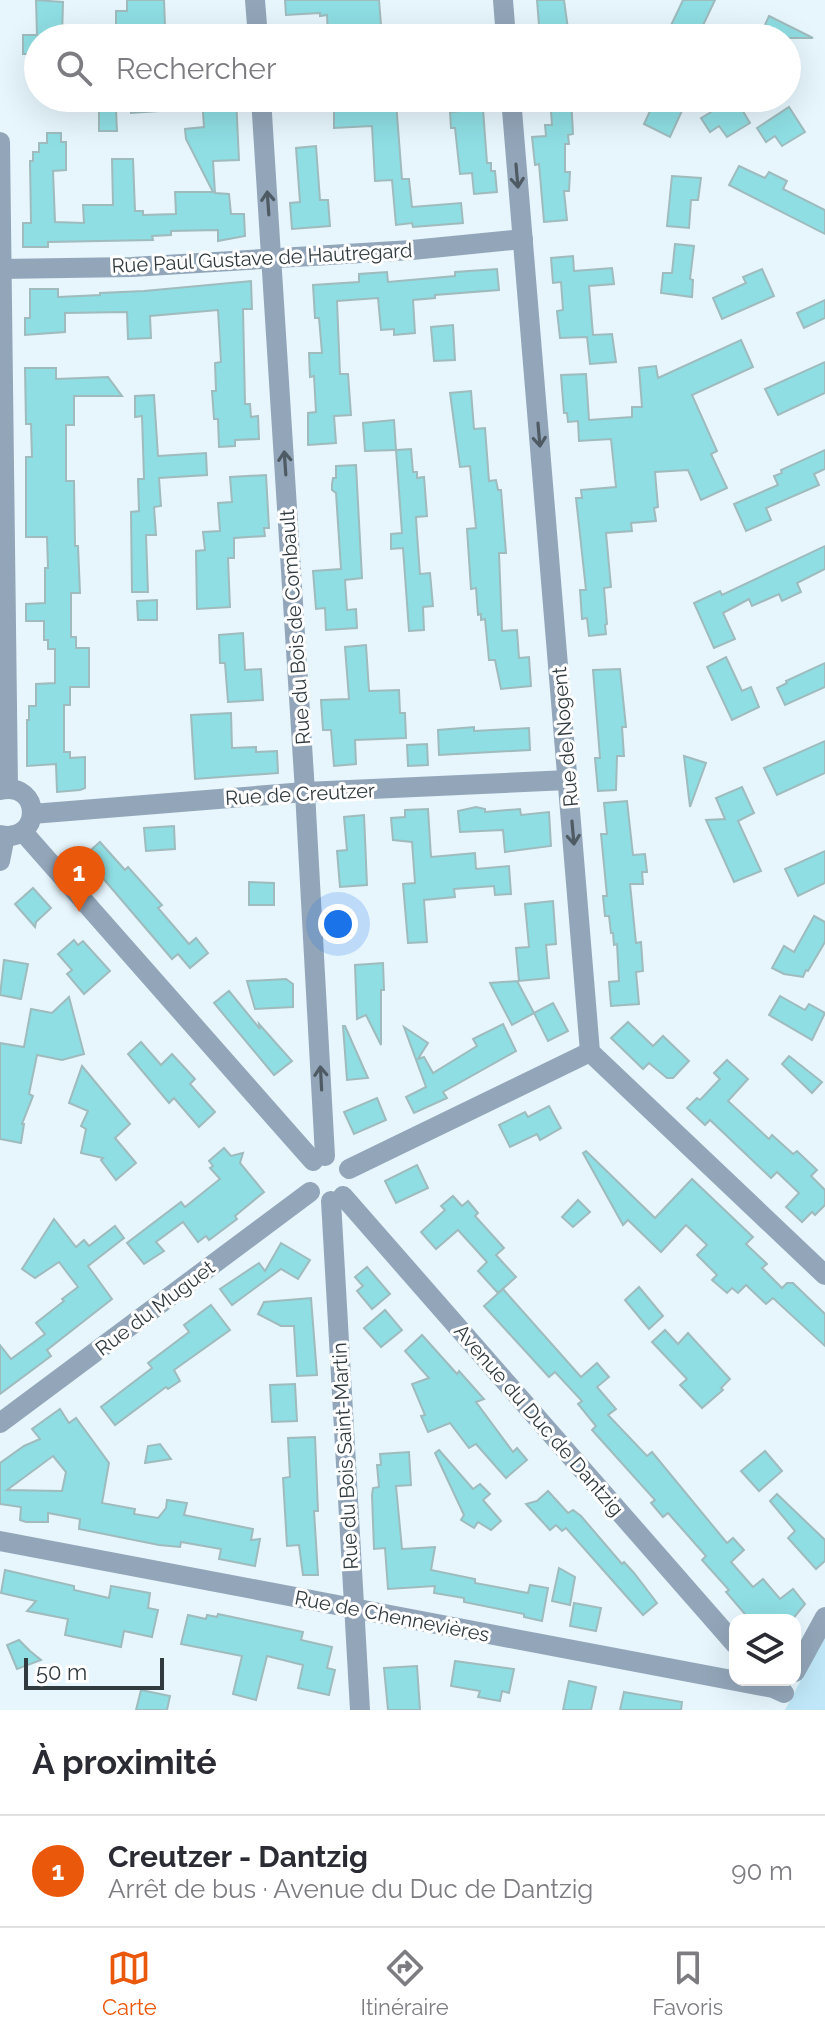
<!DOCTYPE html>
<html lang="fr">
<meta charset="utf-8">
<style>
body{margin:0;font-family:Raleway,sans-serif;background:#f7f7f7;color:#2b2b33}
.controls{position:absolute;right:24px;bottom:24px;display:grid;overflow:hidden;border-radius:16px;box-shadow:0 8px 32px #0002}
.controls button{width:72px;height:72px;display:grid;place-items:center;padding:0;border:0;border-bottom:2px solid #e1e1e2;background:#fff;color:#2b2b33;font:40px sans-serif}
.scale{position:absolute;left:24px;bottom:20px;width:140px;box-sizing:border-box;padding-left:8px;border:4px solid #313b3f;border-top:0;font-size:22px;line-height:28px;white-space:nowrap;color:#313b3f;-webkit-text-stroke:6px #fff;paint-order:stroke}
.you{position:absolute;left:338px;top:924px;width:28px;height:28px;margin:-20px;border:6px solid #fff;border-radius:50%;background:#1a73e8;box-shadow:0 0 0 12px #1a73e833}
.badge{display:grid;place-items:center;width:52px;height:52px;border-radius:50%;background:#ea580c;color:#fff;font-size:26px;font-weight:700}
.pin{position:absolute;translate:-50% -66px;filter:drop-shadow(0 2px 4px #0008)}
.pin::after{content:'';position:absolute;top:42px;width:28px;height:24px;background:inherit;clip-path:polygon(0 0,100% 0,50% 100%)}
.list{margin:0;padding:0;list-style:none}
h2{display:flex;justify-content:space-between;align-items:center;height:104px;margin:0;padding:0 32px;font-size:34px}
h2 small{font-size:26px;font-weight:400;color:#7c7c81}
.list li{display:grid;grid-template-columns:52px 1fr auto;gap:24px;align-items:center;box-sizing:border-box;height:112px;padding:0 32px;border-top:2px solid #e1e1e2}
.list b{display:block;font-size:30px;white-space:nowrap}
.list p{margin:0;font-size:26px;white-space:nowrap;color:#7c7c81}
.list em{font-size:26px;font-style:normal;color:#7c7c81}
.icon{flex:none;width:44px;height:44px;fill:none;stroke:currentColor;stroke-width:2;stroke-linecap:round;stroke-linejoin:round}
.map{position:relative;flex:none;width:825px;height:1710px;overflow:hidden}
.search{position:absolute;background:#fff;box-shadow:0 8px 32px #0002;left:24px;right:24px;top:24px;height:88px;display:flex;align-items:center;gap:20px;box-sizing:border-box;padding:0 28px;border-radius:44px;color:#7c7c81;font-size:30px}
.sheet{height:216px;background:#fff}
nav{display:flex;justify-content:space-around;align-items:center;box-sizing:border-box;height:112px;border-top:2px solid #e1e1e2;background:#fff;font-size:22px;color:#7c7c81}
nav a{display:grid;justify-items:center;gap:4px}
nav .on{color:#ea580c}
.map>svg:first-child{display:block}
</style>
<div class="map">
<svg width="825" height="1710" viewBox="0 0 825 1710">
<rect width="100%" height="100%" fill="#e7f6fd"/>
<path fill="#bfe7f7" d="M825,1634V1710H785Z"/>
<g fill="#8edee3" stroke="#9fbbbd" stroke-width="2" fill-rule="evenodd">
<path d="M36,0L63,2L62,38H38V54H23V35H37Z"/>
<path d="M127,0H164L165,26L143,27L144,37L116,38V11H127Z"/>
<path d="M285,0H379L382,38H328L327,15L320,16V13L286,15Z"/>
<path d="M537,0H564L569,36L540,38Z"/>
<path d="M683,0H715L697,38H665Z"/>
<path d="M769,16L813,38H759Z"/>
<path d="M130,98H173V110L131,113Z"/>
<path d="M202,98H236L239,160L213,161L215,193L229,194L231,214H244L245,236L218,241V230L171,231V235L152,236L153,240L48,242V247H23V223H31L30,161H33V152H39V143H47V133H61V142H66V170L53,171L55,222L84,223L83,205H113L112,159H133L135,211H143V215L176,214L175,192H213L186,139L185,129L204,127Z"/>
<path d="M354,98H386L387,102H396L402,179H409L412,207L461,203L463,223L413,227L412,223L396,225L392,180L375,181L372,126L334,128V107L355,105Z"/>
<path d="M550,98H571L573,134L568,135L569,144H565V172H570L569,191H564L567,220L544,222L539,164L535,165L532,137L546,136L545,125H552Z"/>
<path d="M656,98H677L686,102L670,137L644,124Z"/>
<path d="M735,98L750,123L727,137L719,126L710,132L701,118Z"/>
<path d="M789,107L805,132L782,146L775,136L766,142L757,128Z"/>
<path d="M483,109L487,163H491V171H495L497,192L474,194L472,173L460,174L455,128H451L450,112Z"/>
<path d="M99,110H116L117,131H99Z"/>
<path d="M316,146L320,200H328L330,226L292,229L290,203L300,202L296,148Z"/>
<path d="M739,166L765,178L769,172L787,181L783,189L825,210V234L729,185Z"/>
<path d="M672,176L701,178L698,200H691L689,228L667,226Z"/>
<path d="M675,244L694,246L690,279L693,280L692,297L661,293L663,273H672Z"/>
<path d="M573,256L574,271L612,268L614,284L589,286L593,335L612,334L616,362L590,364L587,337L560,338L557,311L563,310L561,282L553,283L551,258Z"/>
<path d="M497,269L499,290L435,295V298L413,300L415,333L394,335V329L381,330L378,298L337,301L340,374H348L351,415L334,416L336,443L308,445V413L316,412L314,376L310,377L309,353H322L319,318H315L313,285L359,282V274L387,272L388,282L455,276V272Z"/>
<path d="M762,269L774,296L722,319L713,298L746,283L743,277Z"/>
<path d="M251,281L252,309H243L245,404H250L251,417L258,416L259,439L235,440V446L219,447L218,419H214L212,391H216L215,363L221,362L218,310L150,316L151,338L128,339L127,312L65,313V332L25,335V318H30V289H58V297L100,295V293L144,291Z"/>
<path d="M825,300V318L804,328L797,313Z"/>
<path d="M453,325L455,360L434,361L431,327Z"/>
<path d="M741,340L753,367L692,395L717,451L711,454L727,488L701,500L688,470L655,472L658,507L654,508L656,521L631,523L632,531L606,533L611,587L604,588L607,624L605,625L606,634L589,636L587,618L582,619L580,590H586L576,498H582L581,490L616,487L611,439L579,441L578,421L568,422L567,413H564L561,375L586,374L589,420L632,417V407H642L639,368L656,366L658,378Z"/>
<path d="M825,362V393L778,415L765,389Z"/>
<path d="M25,368H56V379L108,377L122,396H74V425H66V481H74L75,546H78L80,593H71V637H76V648H89V687H70V705H64V752H70V758L85,757V788L80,790L57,792L56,764L27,766V720H29V706H36V684L55,683V649H48V640H44V621H26V604L45,603V568H48L47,537H26V457H32L31,424H26Z"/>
<path d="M471,391L474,429L485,428L489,481L496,480L498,490H501L506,553H499L502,631L517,630L519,658L529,657L531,686L501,689L495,660H489L485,619L481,620V614L478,615L476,588L471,589L467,529L476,528L470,466L460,467L450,393Z"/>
<path d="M154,395L158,456L206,453L207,475L159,478L161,506L154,507L156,535H146L148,592H132L131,512L139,511L138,479H144L142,416L135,417V396Z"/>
<path d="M394,420L396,450L365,451L363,423Z"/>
<path d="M411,449L413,472H417V478L424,477L427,516L416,517L417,533L420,574L430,573L433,606L423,607L424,630L409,631L403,548L391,549V534L402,533L396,450Z"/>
<path d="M825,450V469L814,474L819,485L766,508L771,520L746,531L734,504L778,485L774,476L782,473L781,470Z"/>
<path d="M356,465L362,578L345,580L347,610L356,609L357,628L326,630L325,608L316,609L313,571L341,569L336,493L332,490V484L333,478H336V466Z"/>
<path d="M266,475L269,528H264L265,536L234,538V558H228L230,607L197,609L196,551L205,550L203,532L220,531L218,503L232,502L230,477Z"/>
<path d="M825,546V569L797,583L801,592L782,601L779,594L752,606L749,599L723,613L735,639L714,648L694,603L720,591L722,595Z"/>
<path d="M157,600V620H138L137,601Z"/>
<path d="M243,633L245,670L261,669L263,700L228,702L225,663H220L219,635Z"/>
<path d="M366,645L369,691L399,690L400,713H405L406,738L355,740L356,764L334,766L331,730H323L321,700L349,699L345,647Z"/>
<path d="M726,657L742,691L751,687L759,707L732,720L707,667Z"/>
<path d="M825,663V687L785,705L777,688L787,683L786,681Z"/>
<path d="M620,669L626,727H622L624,756H617L616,790L598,791L595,758H600L593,670Z"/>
<path d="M231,713L232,748L256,747V752L277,751L278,773L195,779L191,715Z"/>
<path d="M474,727V731L529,728L530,750L439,755L438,730Z"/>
<path d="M825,741V773L777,795L764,768Z"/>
<path d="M427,744L428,765L408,766L407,745Z"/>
<path d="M684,756L706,763L690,807Z"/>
<path d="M742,787L754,813L738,821L761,871L734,882L706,820L725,819L716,798Z"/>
<path d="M627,801L633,855L645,854L647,872H642L643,884H630L636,943L641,942L643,971L636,972L639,1004L611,1006L609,982L619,981L617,944L614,945L613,933H611L609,916H605L603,896H607L601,834H607L604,803Z"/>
<path d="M476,807L485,809V812L520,809L521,815L549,812L551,846L505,852L503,830L460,832L458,811Z"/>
<path d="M428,809L431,857L475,853L476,869L509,866L511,894L495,895L494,886L454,889L455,897L424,900L427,942L408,943L403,884L415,883L412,842L393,840L391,818L405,817V810Z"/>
<path d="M364,815L367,885L340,887L337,851L347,850L344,817Z"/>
<path d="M174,826L175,849L146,851L144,828Z"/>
<path d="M100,842L125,870L128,867L162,905L158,908L189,944L196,938L208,953L190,968L178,954L172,959L84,856Z"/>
<path d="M825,851V883L798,896L785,869Z"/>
<path d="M249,882L274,883V905H249Z"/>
<path d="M33,888L51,908L36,922L35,927L15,904Z"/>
<path d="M553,901L556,944L546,945L549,978L519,981L516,948L529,947L525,904Z"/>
<path d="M814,916L825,922V942L808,971L806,970L803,977L784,974L772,968L784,946L794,952Z"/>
<path d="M74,940L78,945L83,941L110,971L84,994L67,974L72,970L58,954Z"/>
<path d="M4,960L28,964L21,999L0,995Z"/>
<path d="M383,963L384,990H381V1045L366,1015L357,1019L355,965Z"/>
<path d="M286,979L293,984V1007L255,1009L247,981Z"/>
<path d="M517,981L534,1013L553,1003L568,1031L548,1041L534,1013L512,1025L490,983Z"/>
<path d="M229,991L260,1029L259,1024L292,1061L274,1075L214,1003Z"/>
<path d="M780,996L805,1010L809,1004L825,1013L812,1040L769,1015Z"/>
<path d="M69,997L84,1054L62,1060L37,1055L29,1094L33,1096L22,1124H24L21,1143L0,1139V1043L24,1047L31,1009L52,1013Z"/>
<path d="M628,1022L653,1046L663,1036L689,1061L673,1078H667L649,1063L643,1069L611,1038Z"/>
<path d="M503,1024L516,1051L443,1092L447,1098L414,1113L406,1097L426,1087L404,1027L428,1043L418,1059L424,1057L433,1073L477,1046L473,1039Z"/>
<path d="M343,1026H345L368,1078L347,1080Z"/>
<path d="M141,1042L161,1065L172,1054L195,1079L190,1084L215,1112L199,1127L174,1098L169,1103L128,1054Z"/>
<path d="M789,1056L822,1082L812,1093L782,1064Z"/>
<path d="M727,1060L748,1079L728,1101L769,1139L772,1135L793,1154L797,1151L817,1170L811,1176L825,1190V1205L815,1215L812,1212L802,1222L786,1207L799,1193L777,1172L771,1178L710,1120L705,1125L687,1108L697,1098L700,1100L720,1079L714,1073Z"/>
<path d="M82,1066L130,1124L115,1138L136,1163L116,1180L101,1160L103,1158L81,1153L86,1129L81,1126L88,1111L69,1103Z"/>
<path d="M377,1098L386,1120L354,1134L344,1112Z"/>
<path d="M549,1106L561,1128L540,1140L537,1134L510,1147L499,1125L525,1112L528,1117Z"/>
<path d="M224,1148L231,1156L243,1153L240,1163L264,1192L235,1216L237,1219L209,1240L206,1236L198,1242L183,1222L156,1242L164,1251L144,1264L127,1243L181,1202L185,1207L220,1179L210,1168L213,1166L209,1161Z"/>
<path d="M586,1151L655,1218L692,1179L753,1237L746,1244L767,1264L762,1268L782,1288L787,1283H793L825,1314V1346L773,1298L766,1304L746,1285L738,1293L732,1288L727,1293L712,1280L717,1275L697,1255L707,1245L686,1225L661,1252L628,1220L623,1225L583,1153Z"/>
<path d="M417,1165L428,1188L396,1203L385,1181Z"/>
<path d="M453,1196L462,1206L468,1201L478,1213L475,1216L504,1248L496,1255L516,1277L498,1293L478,1271L487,1262L458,1230L436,1249L421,1232L445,1210L441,1206Z"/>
<path d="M578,1200L590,1212L573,1227L562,1217Z"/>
<path d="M54,1219L76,1247L84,1240L89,1246L115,1226L124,1238L88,1266L112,1299L47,1350L51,1356L0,1394V1345L11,1359L45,1334L36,1323L64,1301L62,1299L78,1287L59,1262L35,1278L22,1269Z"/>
<path d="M281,1243L310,1260L298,1279L281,1269L232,1305L220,1289L259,1263L265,1271Z"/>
<path d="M367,1267L390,1294L372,1309L357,1291L363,1286L355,1277Z"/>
<path d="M639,1287L663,1316L649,1329L625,1300Z"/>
<path d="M503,1289L581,1377L597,1363L609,1377L597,1387L616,1409L608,1415L647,1456L652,1452L727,1543L733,1538L744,1550L731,1562L753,1587L763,1579L780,1599L793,1589L805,1604L792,1620H750L726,1592L729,1590L702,1560L706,1556L668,1513L663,1517L651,1503L655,1500L592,1430L596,1426L578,1404L582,1401L555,1372L549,1377L484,1306Z"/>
<path d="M311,1298L317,1375L297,1376L294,1326H281L258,1314L264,1302Z"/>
<path d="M211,1305L230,1330L174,1370L180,1381L168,1389L166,1387L115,1425L101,1407L152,1368L148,1363L189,1332L184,1325Z"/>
<path d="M385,1310L402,1330L381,1347L364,1328Z"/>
<path d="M665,1330L678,1344L688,1333L730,1379L721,1388L723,1390L702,1408L680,1385L687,1379L652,1342Z"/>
<path d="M422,1335L457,1374L459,1371L484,1399L476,1402L513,1452L517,1448L527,1460L506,1478L476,1444L469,1448L450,1423L428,1432L421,1416L425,1415L412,1384L429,1378L405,1351Z"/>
<path d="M295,1384L297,1421L272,1422L270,1385Z"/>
<path d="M60,1409L69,1423L76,1418L109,1463L102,1503L135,1509L134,1514L158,1518L166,1508L167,1500L187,1503L184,1515L253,1529L251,1540L260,1539L255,1566L219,1559L221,1549L181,1542L180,1547L159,1545L79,1529L80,1519L48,1513V1522H26L20,1520L21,1507L0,1504V1463L24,1446L40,1439L32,1429ZM53,1456L66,1472L62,1491L7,1490Z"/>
<path d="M315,1437L318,1511H314L318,1575H303L299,1545L287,1546L283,1478L290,1477L288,1438Z"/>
<path d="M160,1444L171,1459L145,1463L148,1446Z"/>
<path d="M439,1450L473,1489L480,1484L490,1494L483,1500L501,1521L491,1530L478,1522L474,1528L461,1520L464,1515L435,1453Z"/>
<path d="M765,1451L782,1471L759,1491L741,1471Z"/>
<path d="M409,1452L411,1485L396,1486L402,1549L435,1547L431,1570L475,1579V1583L528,1593L530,1585L548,1588L542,1621L524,1617V1614L464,1602V1598L434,1593L435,1586L388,1589L385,1548L374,1549L372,1495L373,1488L379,1487L377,1465H381L380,1454Z"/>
<path d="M548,1491L568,1513L573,1510L581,1516L622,1564L624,1562L634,1573L657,1603L643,1615L566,1528L562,1531L556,1525L550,1530L526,1504L537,1501Z"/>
<path d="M777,1494L825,1540V1561L816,1569L788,1538L795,1531L770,1501Z"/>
<path d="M559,1568L575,1577L570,1605L552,1601Z"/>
<path d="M5,1570L74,1586V1590L109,1598L111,1586L150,1593L148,1608L158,1610L152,1637L124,1631L121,1647L65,1635L68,1619L27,1611L36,1601L1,1593Z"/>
<path d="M574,1603L601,1608L596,1631L570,1626Z"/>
<path d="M218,1614L303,1632L301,1640L332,1647L327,1668L335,1670L329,1695L298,1688L303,1665L267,1656L256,1700L233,1694L242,1656L181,1644L188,1615L206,1619L207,1615L217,1617Z"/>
<path d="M19,1640L30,1651L41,1660L17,1669L7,1645Z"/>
<path d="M455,1661L514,1669L509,1693L502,1691L500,1701L478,1697L480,1691L451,1686Z"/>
<path d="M417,1666L420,1710H388L384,1668Z"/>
<path d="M569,1681L596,1687L591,1710H563Z"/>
<path d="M141,1690L170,1696L167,1710H136Z"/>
<path d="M624,1692L682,1702L681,1710H620Z"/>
</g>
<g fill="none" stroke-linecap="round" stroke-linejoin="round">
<g stroke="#93a6b9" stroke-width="20">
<path d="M255,0L258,38"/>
<path d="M503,0L506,38"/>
<path d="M261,98L305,792L325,1156"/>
<path d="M511,98L590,1052L825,1275"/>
<path d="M0,142L8,788"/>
<path d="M0,269L132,267L412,250L523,239"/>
<path d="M0,790C43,781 42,844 0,835"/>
<path d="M32,814L305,792L568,780"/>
<path d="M23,832L313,1161"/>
<path d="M0,861L5,836"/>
<path d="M349,1169L590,1052"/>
<path d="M343,1196L735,1644"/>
<path d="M331,1201L360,1710"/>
<path d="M0,1423L310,1192"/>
<path d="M0,1541L773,1688L784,1693"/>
<path d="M795,1672L825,1617"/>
</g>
</g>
<defs><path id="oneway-shaft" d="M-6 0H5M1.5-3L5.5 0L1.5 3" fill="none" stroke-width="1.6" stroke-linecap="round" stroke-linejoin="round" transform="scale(2)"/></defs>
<g stroke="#4e5b64">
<use href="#oneway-shaft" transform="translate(517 176) rotate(85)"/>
<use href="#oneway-shaft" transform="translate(268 203) rotate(-94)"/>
<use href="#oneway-shaft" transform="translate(539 435) rotate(85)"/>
<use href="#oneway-shaft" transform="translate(285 463) rotate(-94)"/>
<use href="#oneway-shaft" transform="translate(573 833) rotate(85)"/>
<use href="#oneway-shaft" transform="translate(321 1078) rotate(-93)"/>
</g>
<g text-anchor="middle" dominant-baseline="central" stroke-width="6" stroke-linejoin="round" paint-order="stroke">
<g font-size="20" fill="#313b3f" stroke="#fff">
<text transform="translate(262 258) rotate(-3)">Rue Paul Gustave de Hautregard</text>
<text transform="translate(295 627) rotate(-94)">Rue du Bois de Combault</text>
<text transform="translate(565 737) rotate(-95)">Rue de Nogent</text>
<text transform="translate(300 794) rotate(-3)">Rue de Creutzer</text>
<text transform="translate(155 1308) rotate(-37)">Rue du Muguet</text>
<text transform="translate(539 1420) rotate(49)">Avenue du Duc de Dantzig</text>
<text transform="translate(345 1456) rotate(-93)">Rue du Bois Saint-Martin</text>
<text transform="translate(392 1616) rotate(11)">Rue de Chennevières</text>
</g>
</g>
</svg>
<div class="controls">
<button><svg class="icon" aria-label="layers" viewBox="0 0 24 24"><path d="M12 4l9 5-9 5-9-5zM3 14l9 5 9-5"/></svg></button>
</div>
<div class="scale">50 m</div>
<div class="you"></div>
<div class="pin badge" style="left:79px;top:912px">1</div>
<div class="search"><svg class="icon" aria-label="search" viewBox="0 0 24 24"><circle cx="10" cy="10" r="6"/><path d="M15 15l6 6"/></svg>Rechercher</div>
</div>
<section class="sheet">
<h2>À proximité<small></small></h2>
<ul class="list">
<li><span class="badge">1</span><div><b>Creutzer - Dantzig</b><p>Arrêt de bus · Avenue du Duc de Dantzig</p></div><em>90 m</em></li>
</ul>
</section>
<nav>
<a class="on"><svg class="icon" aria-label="map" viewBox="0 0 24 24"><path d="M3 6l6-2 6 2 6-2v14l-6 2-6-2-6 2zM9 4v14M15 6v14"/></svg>Carte</a>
<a><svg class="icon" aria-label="directions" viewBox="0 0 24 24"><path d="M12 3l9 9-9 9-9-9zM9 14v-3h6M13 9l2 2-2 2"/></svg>Itinéraire</a>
<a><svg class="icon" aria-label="saved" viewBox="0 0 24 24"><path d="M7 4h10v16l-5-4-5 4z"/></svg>Favoris</a>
</nav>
